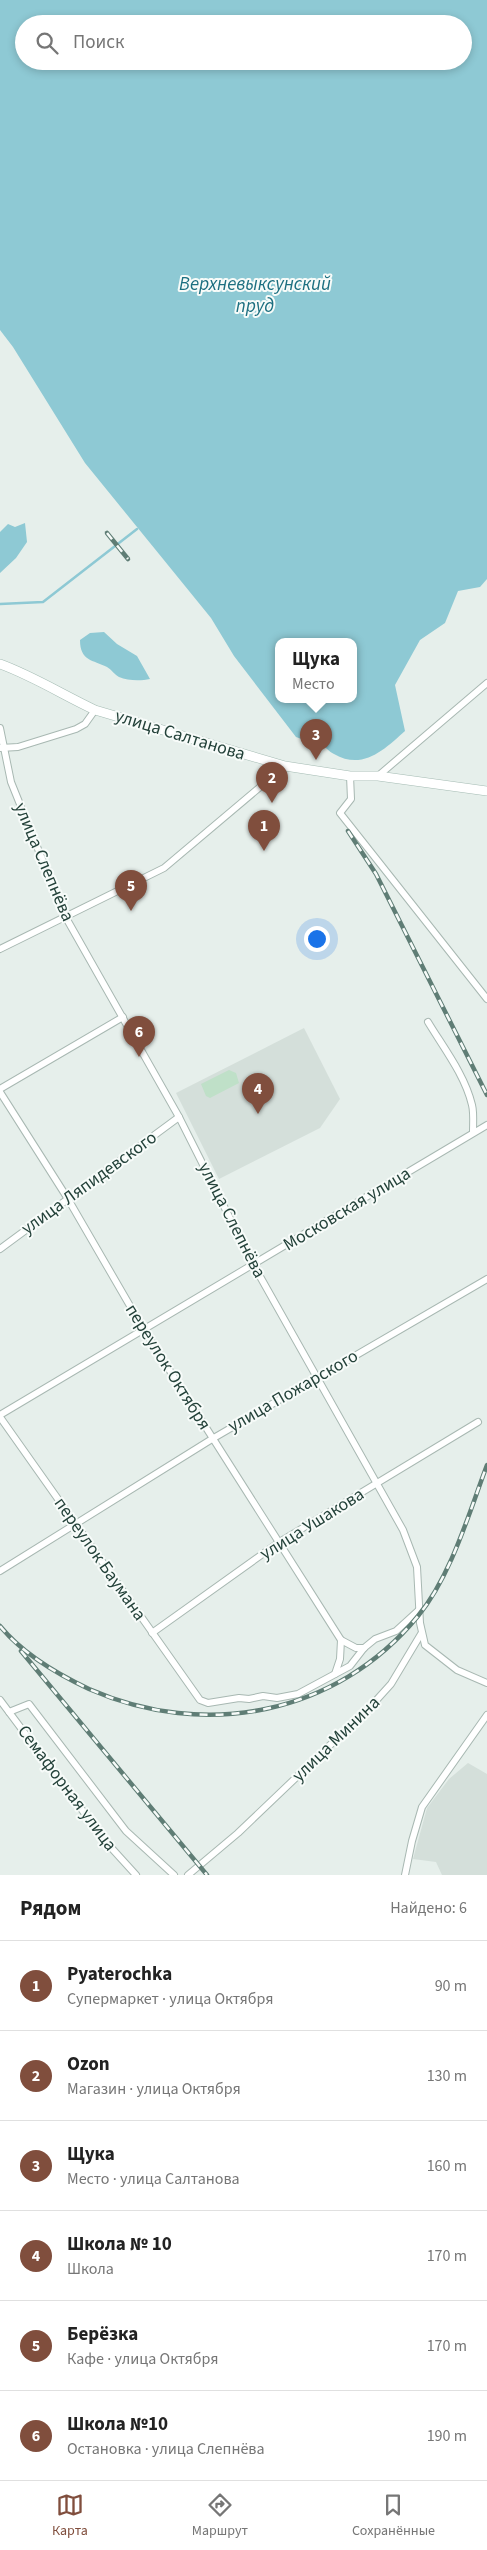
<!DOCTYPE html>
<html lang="ru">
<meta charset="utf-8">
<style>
body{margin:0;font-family:"Source Sans 3",sans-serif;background:#f6f6f6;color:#222}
.you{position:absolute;left:316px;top:938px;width:18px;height:18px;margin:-12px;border:4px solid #fff;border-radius:50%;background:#1a73e8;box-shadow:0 0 0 8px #1a73e833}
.badge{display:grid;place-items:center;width:32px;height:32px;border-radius:50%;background:#804e3d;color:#fff;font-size:16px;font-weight:700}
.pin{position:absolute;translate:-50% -41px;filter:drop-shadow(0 1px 2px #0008)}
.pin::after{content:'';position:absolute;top:26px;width:18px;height:15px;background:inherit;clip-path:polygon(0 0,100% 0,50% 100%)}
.popup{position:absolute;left:275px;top:638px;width:82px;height:65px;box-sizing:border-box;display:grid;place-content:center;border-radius:10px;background:#fff;filter:drop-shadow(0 1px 4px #0005);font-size:16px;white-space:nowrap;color:#767676}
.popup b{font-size:19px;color:#222}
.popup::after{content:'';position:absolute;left:50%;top:100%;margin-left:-10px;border:10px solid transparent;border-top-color:#fff}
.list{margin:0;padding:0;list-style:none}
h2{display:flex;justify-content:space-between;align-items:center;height:65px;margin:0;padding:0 20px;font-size:21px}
h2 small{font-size:16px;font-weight:400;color:#767676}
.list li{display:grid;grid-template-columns:32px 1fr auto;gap:15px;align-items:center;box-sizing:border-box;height:90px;padding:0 20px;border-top:1px solid #e0e0e0}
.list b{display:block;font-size:19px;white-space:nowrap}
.list p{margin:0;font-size:16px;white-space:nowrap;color:#767676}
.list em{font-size:16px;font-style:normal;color:#767676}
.icon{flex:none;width:28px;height:28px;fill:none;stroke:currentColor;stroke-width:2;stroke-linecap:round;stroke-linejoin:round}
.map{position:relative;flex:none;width:487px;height:1875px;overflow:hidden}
.search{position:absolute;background:#fff;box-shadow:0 2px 8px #0003;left:15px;right:15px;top:15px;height:55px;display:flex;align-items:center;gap:12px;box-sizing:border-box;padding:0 18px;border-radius:28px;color:#767676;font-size:19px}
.sheet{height:605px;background:#fff}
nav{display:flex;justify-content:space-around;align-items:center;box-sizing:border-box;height:70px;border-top:1px solid #e0e0e0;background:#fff;font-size:14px;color:#767676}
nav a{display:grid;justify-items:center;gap:2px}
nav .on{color:#804e3d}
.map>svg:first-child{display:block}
</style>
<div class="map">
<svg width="487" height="1875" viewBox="0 0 487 1875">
<rect width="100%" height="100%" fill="#e6efeb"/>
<g fill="#d4dfda">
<path d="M304,1028L340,1099L320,1128L219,1179L176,1093Z"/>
<path d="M468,1763L487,1774V1875H442L436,1862L413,1859L427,1808L449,1779Z"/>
</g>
<path fill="#bfe0c8" d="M229,1070L236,1073L239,1083L210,1098L206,1096L201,1084Z"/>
<g fill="#8ec9d4" fill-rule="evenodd">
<path d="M0,0H487V579L480,587L458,591L445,623L420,640L395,685L405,731C385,749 363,771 334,754C329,752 326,747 322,745C315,741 305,741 296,737L234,656L211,618L85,463L13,347L0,330ZM24,24H463V61H24ZM278,641H354V699H278Z"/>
<path d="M25,523L27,542L16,558L0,573V532L8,524L15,527Z"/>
<path d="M104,632L117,644L137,656L150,679C141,681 128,681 119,677C115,675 112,670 107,667C93,660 80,661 80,640L90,633Z"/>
</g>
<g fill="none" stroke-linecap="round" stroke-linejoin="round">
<path stroke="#8ec9d4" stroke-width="2.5" d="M0,604L43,602L137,529"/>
<g stroke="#a8b8b2" stroke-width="8">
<g id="minor">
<path d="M0,728L11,782L65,916L179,1117L253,1264L403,1530L417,1567L420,1623L425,1645L457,1670L487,1683"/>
<path d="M0,748L18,747L76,729L85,724L95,710"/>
<path d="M350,776L351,799L340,813L487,999"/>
<path d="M378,776L487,683"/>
<path d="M0,949L164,868L285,766"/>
<path d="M428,1022C443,1047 465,1075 472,1105C474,1113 473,1123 473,1132"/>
<path d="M0,1089L123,1017"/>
<path d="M0,1092L68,1199L144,1330L341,1640L340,1659L335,1674"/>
<path d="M0,1249L179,1117"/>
<path d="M0,1415L487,1125"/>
<path d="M0,1417L200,1700L208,1703L239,1698L249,1699L263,1696L277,1698L298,1694L350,1666L364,1648L375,1639L396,1631L419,1610"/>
<path d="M0,1571L212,1439L487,1279"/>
<path d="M152,1633L278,1543L478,1422"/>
<path d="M341,1640L356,1648H364"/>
<path d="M0,1700L106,1842L136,1875"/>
<path d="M9,1712L29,1704L126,1831L174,1875"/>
<path d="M188,1875L238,1833L372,1705L391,1684L421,1634"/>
<path d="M405,1875L412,1841L422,1807L487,1715"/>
</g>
</g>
<g stroke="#a4bbb3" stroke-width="10">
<path id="secondary" d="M0,664C33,676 63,695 95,710L285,766L350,776H378L487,791"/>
</g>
<use href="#minor" stroke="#fff" stroke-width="6"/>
<use href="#secondary" stroke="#fff" stroke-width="9"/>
<g stroke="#5f7d75" stroke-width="4.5">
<g id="rail">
<path d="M107,533L128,559"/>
<path d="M348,831L376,874L487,1095"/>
<path d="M0,1626C22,1653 57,1674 89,1689C205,1740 337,1715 418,1616C451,1576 469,1513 487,1465"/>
<path d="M21,1651L207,1875"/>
</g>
</g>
<use href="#rail" stroke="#f7fbf9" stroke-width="2.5" stroke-dasharray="8" stroke-linecap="butt"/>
</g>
<g text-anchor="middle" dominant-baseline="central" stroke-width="4" stroke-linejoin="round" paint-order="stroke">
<g font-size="18" fill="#24423a" stroke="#f7fbf9">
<text transform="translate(180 735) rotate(17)">улица Салтанова</text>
<text transform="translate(44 862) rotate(67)">улица Слепнёва</text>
<text transform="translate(89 1183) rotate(-36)">улица Ляпидевского</text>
<text transform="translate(347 1209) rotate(-31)">Московская улица</text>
<text transform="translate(232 1220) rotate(63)">улица Слепнёва</text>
<text transform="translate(168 1367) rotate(58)">переулок Октября</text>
<text transform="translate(293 1391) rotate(-30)">улица Пожарского</text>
<text transform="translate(312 1524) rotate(-32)">улица Ушакова</text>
<text transform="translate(100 1559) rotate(55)">переулок Баумана</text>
<text transform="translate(336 1739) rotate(-44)">улица Минина</text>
<text transform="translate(67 1788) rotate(53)">Семафорная улица</text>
</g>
<g font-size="19" font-style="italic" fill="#1c6f80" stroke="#f7fbf9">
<text x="255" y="284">Верхневыксунский<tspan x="255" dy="22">пруд</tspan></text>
</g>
</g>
</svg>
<div class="you"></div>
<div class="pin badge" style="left:264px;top:851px">1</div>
<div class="pin badge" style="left:272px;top:803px">2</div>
<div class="pin badge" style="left:316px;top:760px">3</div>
<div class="popup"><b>Щука</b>Место</div>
<div class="pin badge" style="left:258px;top:1114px">4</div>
<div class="pin badge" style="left:131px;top:911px">5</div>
<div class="pin badge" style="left:139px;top:1057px">6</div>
<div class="search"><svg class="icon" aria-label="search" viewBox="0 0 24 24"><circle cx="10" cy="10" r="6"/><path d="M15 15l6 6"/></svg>Поиск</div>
</div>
<section class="sheet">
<h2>Рядом<small>Найдено: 6</small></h2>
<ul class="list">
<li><span class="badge">1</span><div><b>Pyaterochka</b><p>Супермаркет · улица Октября</p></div><em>90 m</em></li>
<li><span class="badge">2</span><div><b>Ozon</b><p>Магазин · улица Октября</p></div><em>130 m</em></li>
<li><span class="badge">3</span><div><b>Щука</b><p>Место · улица Салтанова</p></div><em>160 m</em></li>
<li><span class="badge">4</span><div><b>Школа № 10</b><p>Школа</p></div><em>170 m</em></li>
<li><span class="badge">5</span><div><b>Берёзка</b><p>Кафе · улица Октября</p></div><em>170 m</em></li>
<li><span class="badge">6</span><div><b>Школа №10</b><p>Остановка · улица Слепнёва</p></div><em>190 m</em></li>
</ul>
</section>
<nav>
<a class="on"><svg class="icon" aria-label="map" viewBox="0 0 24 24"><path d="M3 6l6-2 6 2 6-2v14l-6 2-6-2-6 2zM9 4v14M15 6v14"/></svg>Карта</a>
<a><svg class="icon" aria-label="directions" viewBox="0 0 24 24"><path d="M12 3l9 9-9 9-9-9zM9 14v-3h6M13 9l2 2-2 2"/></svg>Маршрут</a>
<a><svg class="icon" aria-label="saved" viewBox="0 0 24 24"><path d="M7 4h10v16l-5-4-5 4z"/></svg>Сохранённые</a>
</nav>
